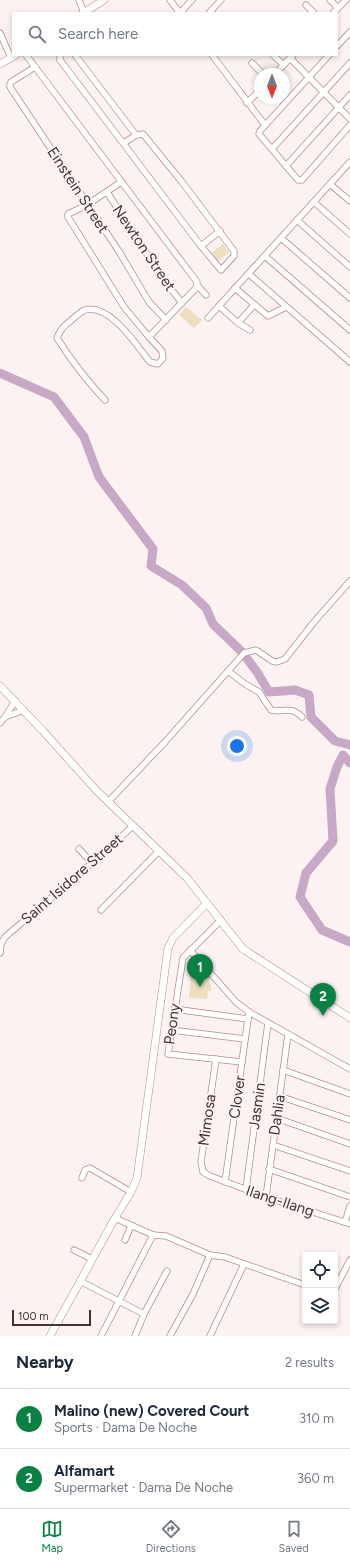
<!DOCTYPE html>
<meta charset="utf-8">
<style>
body{margin:0;font-family:Figtree,sans-serif;background:#f6f6f7;color:#1f2937}
.controls{position:absolute;right:12px;bottom:12px;display:grid;overflow:hidden;border-radius:0px;box-shadow:0 2px 6px #0003}
.controls button{width:36px;height:36px;display:grid;place-items:center;padding:0;border:0;border-bottom:1px solid #e0e1e3;background:#fff;color:#1f2937;font:20px sans-serif}
.compass{position:absolute;left:254px;top:68px;width:36px;height:36px;border-radius:50%;background:#fff;box-shadow:0 2px 6px #0003;rotate:180deg}
.scale{position:absolute;left:12px;bottom:10px;width:79px;box-sizing:border-box;padding-left:4px;border:2px solid #433230;border-top:0;font-size:11px;line-height:14px;white-space:nowrap;color:#433230;-webkit-text-stroke:3px #fbf2f1;paint-order:stroke}
.you{position:absolute;left:237px;top:746px;width:14px;height:14px;margin:-10px;border:3px solid #fff;border-radius:50%;background:#1a73e8;box-shadow:0 0 0 6px #1a73e833}
.badge{display:grid;place-items:center;width:26px;height:26px;border-radius:50%;background:#0b8043;color:#fff;font-size:13px;font-weight:700}
.pin{position:absolute;translate:-50% -33px;filter:drop-shadow(0 1px 2px #0008)}
.pin::after{content:'';position:absolute;top:21px;width:14px;height:12px;background:inherit;clip-path:polygon(0 0,100% 0,50% 100%)}
.list{margin:0;padding:0;list-style:none}
h2{display:flex;justify-content:space-between;align-items:center;height:52px;margin:0;padding:0 16px;font-size:17px}
h2 small{font-size:13px;font-weight:400;color:#747a83}
.list li{display:grid;grid-template-columns:26px 1fr auto;gap:12px;align-items:center;box-sizing:border-box;height:60px;padding:0 16px;border-top:1px solid #e0e1e3}
.list b{display:block;font-size:15px;white-space:nowrap}
.list p{margin:0;font-size:13px;white-space:nowrap;color:#747a83}
.list em{font-size:13px;font-style:normal;color:#747a83}
.icon{flex:none;width:22px;height:22px;fill:none;stroke:currentColor;stroke-width:2;stroke-linecap:round;stroke-linejoin:round}
.map{position:relative;flex:none;width:350px;height:1336px;overflow:hidden}
.search{position:absolute;background:#fff;box-shadow:0 2px 6px #0003;left:12px;right:12px;top:12px;height:44px;display:flex;align-items:center;gap:10px;box-sizing:border-box;padding:0 14px;border-radius:0px;color:#747a83;font-size:15px}
.sheet{height:172px;background:#fff}
nav{display:flex;justify-content:space-around;align-items:center;box-sizing:border-box;height:56px;border-top:1px solid #e0e1e3;background:#fff;font-size:11px;color:#747a83}
nav a{display:grid;justify-items:center;gap:2px}
nav .on{color:#0b8043}
.map>svg:first-child{display:block}
</style>
<div class="map">
<svg width="350" height="1336" viewBox="0 0 350 1336">
<rect width="100%" height="100%" fill="#fbf2f1"/>
<g fill="#eddec0">
<path d="M223,244L229,252L217,262L210,254Z"/>
<path d="M186,307L202,320L194,328L179,315Z"/>
<path d="M191,972L210,974L209,983L211,984V991H208L207,999L189,998Z"/>
</g>
<g fill="none" stroke-linecap="round" stroke-linejoin="round">
<g stroke="#c7a9c6" stroke-width="9">
<path d="M0,373L54,397L84,437L99,477L153,549L151,566L182,585L206,608L213,624L242,652L257,672L269,692L295,690L309,695L311,717L335,741L350,745"/>
<path d="M350,763L343,755L337,767L330,789L333,841L306,873L300,897L322,930L350,942"/>
</g>
<g stroke="#b58e89" stroke-width="7">
<g id="street">
<path d="M79,0L84,13"/>
<path d="M170,0L180,13"/>
<path d="M330,0L338,8"/>
<path d="M306,5L314,13"/>
<path d="M180,13L192,0"/>
<path d="M209,13L221,0"/>
<path d="M333,13L346,0"/>
<path d="M0,33L11,58"/>
<path d="M337,46L350,32"/>
<path d="M26,55L197,282L196,288L149,337L124,307L68,217V214L87,205L121,182"/>
<path d="M60,55V60L201,246L221,270L234,256V251L182,182L143,134L136,135L75,55"/>
<path d="M212,55L265,125"/>
<path d="M273,55L284,65"/>
<path d="M329,55L260,131L259,134L298,180H302L350,125"/>
<path d="M290,58L350,119"/>
<path d="M252,63L263,74"/>
<path d="M35,67L11,82L10,84V87L120,253L149,302L166,320"/>
<path d="M275,74L293,55"/>
<path d="M247,103L260,90"/>
<path d="M124,143L136,135"/>
<path d="M272,149L350,63"/>
<path d="M286,166L350,95"/>
<path d="M330,184L350,201"/>
<path d="M107,192L163,279L182,303"/>
<path d="M314,202L350,234"/>
<path d="M297,220L350,267"/>
<path d="M281,238L350,298"/>
<path d="M201,246L220,231"/>
<path d="M265,256L350,330"/>
<path d="M249,274L350,362"/>
<path d="M197,285L206,295"/>
<path d="M235,288L268,316L286,307"/>
<path d="M219,306L238,323L250,330"/>
<path d="M208,318L350,162"/>
<path d="M238,323L254,305"/>
<path d="M105,400C87,381 71,360 57,338C61,327 67,324 75,317C78,315 81,311 85,310C110,303 137,346 150,362L158,364L163,358L162,351L149,337"/>
<path d="M228,671L245,684L259,692L271,710C284,713 290,705 302,717"/>
<path d="M5,717L15,701"/>
<path d="M0,723L5,717L24,710"/>
<path d="M108,802L165,742L244,653L256,650L272,661L277,662L285,659L314,622L350,581"/>
<path d="M79,849L92,863"/>
<path d="M101,910L159,851"/>
<path d="M221,920L183,958L168,1054L242,1062"/>
<path d="M190,950L236,1002L249,1012L350,1069"/>
<path d="M0,953L1,944L5,937L92,863L133,826"/>
<path d="M174,1009L248,1019"/>
<path d="M171,1030L245,1039"/>
<path d="M216,1059L201,1162L203,1172L210,1176L266,1197L350,1224"/>
<path d="M283,1070L350,1094"/>
<path d="M279,1096L350,1120"/>
<path d="M276,1118L350,1144"/>
<path d="M273,1145L350,1171"/>
<path d="M269,1169L350,1197"/>
<path d="M82,1178L85,1170L90,1168L131,1192"/>
<path d="M225,1182L249,1012"/>
<path d="M246,1189L268,1023"/>
<path d="M266,1197L288,1034"/>
<path d="M115,1218L153,1235"/>
<path d="M345,1222L350,1206"/>
<path d="M125,1240L131,1226"/>
<path d="M74,1250L92,1259"/>
<path d="M80,1281L144,1314"/>
<path d="M335,1289L350,1260"/>
<path d="M101,1336L153,1235L166,1236L210,1255L225,1257L305,1285"/>
<path d="M135,1336L144,1314L167,1271"/>
<path d="M170,1336L193,1294L210,1255"/>
<path d="M210,1336L244,1264"/>
</g>
</g>
<g stroke="#b58e89" stroke-width="8">
<g id="secondary">
<path d="M83,13L104,0"/>
<path d="M0,64L16,55"/>
<path d="M0,686L43,731L96,790L187,878L243,949L350,1018"/>
<path d="M50,1336L115,1218L131,1192L137,1178L168,948L173,938L207,903"/>
</g>
</g>
<use href="#street" stroke="#fff" stroke-width="5.5"/>
<use href="#secondary" stroke="#fff" stroke-width="7"/>
</g>
<g text-anchor="middle" dominant-baseline="central" stroke-width="4" stroke-linejoin="round" paint-order="stroke">
<g font-size="15" fill="#433230" stroke="#fbf2f1">
<text transform="translate(78 190) rotate(57)">Einstein Street</text>
<text transform="translate(144 248) rotate(56)">Newton Street</text>
<text transform="translate(72 879) rotate(-41)">Saint Isidore Street</text>
<text transform="translate(172 1024) rotate(-82)">Peony</text>
<text transform="translate(237 1097) rotate(-82)">Clover</text>
<text transform="translate(257 1106) rotate(-82)">Jasmin</text>
<text transform="translate(277 1115) rotate(-82)">Dahlia</text>
<text transform="translate(207 1120) rotate(-82)">Mimosa</text>
<text transform="translate(280 1201) rotate(18)">Ilang-Ilang</text>
</g>
</g>
</svg>
<div class="controls">
<button><svg class="icon" aria-label="locate" viewBox="0 0 24 24"><circle cx="12" cy="12" r="6"/><path d="M12 2v4M12 18v4M2 12h4M18 12h4"/></svg></button>
<button><svg class="icon" aria-label="layers" viewBox="0 0 24 24"><path d="M12 4l9 5-9 5-9-5zM3 14l9 5 9-5"/></svg></button>
</div>
<svg class="compass" viewBox="-18 -18 36 36"><path d="M0-13l5 13h-10z" fill="#e53935"/><path d="M0 13l5-13h-10z" fill="#747a83"/></svg>
<div class="scale">100 m</div>
<div class="you"></div>
<div class="pin badge" style="left:200px;top:987px">1</div>
<div class="pin badge" style="left:323px;top:1016px">2</div>
<div class="search"><svg class="icon" aria-label="search" viewBox="0 0 24 24"><circle cx="10" cy="10" r="6"/><path d="M15 15l6 6"/></svg>Search here</div>
</div>
<section class="sheet">
<h2>Nearby<small>2 results</small></h2>
<ul class="list">
<li><span class="badge">1</span><div><b>Malino (new) Covered Court</b><p>Sports · Dama De Noche</p></div><em>310 m</em></li>
<li><span class="badge">2</span><div><b>Alfamart</b><p>Supermarket · Dama De Noche</p></div><em>360 m</em></li>
</ul>
</section>
<nav>
<a class="on"><svg class="icon" aria-label="map" viewBox="0 0 24 24"><path d="M3 6l6-2 6 2 6-2v14l-6 2-6-2-6 2zM9 4v14M15 6v14"/></svg>Map</a>
<a><svg class="icon" aria-label="directions" viewBox="0 0 24 24"><path d="M12 3l9 9-9 9-9-9zM9 14v-3h6M13 9l2 2-2 2"/></svg>Directions</a>
<a><svg class="icon" aria-label="saved" viewBox="0 0 24 24"><path d="M7 4h10v16l-5-4-5 4z"/></svg>Saved</a>
</nav>
